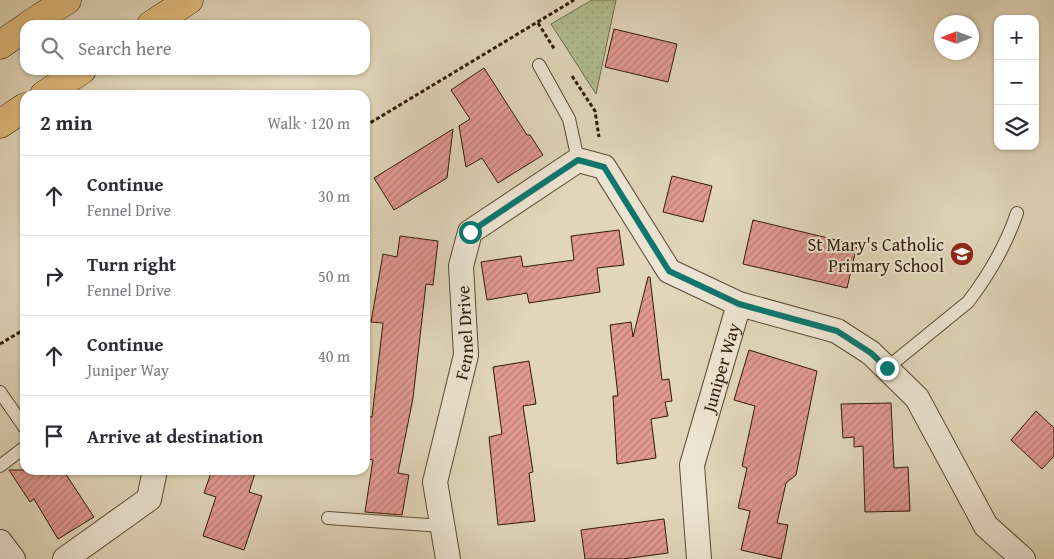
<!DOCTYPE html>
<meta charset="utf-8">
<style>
body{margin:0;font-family:"Gentium Book Plus",serif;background:#f2f2f3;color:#2b2b33}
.controls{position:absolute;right:15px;top:15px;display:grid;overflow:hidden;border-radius:10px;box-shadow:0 1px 4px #0004}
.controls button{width:45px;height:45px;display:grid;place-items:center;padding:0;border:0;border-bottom:1px solid #e1e1e2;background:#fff;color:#2b2b33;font:25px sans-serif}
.compass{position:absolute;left:934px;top:15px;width:45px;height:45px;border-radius:50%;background:#fff;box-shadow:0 1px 4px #0004;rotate:269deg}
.stop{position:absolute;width:15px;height:15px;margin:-11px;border:4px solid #0f766e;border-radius:50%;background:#fff}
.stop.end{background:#0f766e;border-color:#fff;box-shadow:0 1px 5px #0008}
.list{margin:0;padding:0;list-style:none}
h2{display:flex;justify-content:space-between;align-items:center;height:65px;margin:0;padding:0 20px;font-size:21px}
h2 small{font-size:16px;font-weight:400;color:#7c7c81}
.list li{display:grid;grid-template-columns:32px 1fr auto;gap:15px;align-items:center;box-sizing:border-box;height:80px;padding:0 20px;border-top:1px solid #e1e1e2}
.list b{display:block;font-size:19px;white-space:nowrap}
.list p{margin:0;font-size:16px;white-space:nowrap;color:#7c7c81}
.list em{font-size:16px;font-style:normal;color:#7c7c81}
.icon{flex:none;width:28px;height:28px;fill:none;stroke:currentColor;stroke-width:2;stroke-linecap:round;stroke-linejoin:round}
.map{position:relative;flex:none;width:1054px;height:559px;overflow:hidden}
.search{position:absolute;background:#fff;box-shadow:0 1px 4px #0004;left:20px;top:20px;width:350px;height:55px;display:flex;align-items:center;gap:12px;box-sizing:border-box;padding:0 18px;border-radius:15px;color:#7c7c81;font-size:19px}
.panel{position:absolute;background:#fff;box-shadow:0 1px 4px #0004;left:20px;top:90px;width:350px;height:385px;border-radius:15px}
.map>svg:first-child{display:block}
</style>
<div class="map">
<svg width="1054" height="559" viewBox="0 0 1054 559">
<defs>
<pattern id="park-dots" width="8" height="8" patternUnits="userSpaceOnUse" patternTransform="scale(1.25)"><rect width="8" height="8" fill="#b0be91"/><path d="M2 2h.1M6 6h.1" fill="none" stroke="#98a37b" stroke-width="1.8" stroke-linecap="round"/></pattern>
<pattern id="building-hatch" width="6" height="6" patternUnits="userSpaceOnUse" patternTransform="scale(1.25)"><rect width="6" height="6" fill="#e29992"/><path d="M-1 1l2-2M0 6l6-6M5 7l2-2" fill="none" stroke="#b87c75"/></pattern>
</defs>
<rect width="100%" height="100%" fill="#e1d6ba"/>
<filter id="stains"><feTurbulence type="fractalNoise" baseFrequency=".004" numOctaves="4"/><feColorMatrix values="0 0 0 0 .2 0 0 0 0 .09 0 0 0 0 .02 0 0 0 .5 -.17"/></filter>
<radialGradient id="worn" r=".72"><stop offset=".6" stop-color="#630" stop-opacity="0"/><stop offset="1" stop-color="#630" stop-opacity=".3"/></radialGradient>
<path fill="url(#park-dots)" stroke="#706c4a" d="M592,0H616L596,94L551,24Z"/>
<g fill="url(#building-hatch)" stroke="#2f1b04">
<path d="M614,29L677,44L668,82L605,67Z"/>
<path d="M484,68L527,135H530L543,155L498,183L482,158L466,167L459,126L470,119L451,90Z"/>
<path d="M453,129L447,178L394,210L374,178Z"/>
<path d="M672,176L712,186L703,222L663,212Z"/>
<path d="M753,220L857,245L847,288L743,264Z"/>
<path d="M619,230L624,265L597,268L600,292L529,303L527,293L487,300L481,262L521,256L523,267L574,260L571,236Z"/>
<path d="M400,236L438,241L433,285L426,284L413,398L398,473L409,475L402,515L365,512L373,460L365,458V416L372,417L383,323L371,322L383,254L397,257Z"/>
<path d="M648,277H650L662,380L669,379L672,401L665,402L668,416L651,419L656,458L617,464L613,396H618L610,325L631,322L633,337Z"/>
<path d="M749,350L817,371L796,475L786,483L777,523L788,525L781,559L741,550L750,511L738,508L747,468L742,466L755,406L734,400Z"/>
<path d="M529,361L536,404L523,406L533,472L529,473L535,521L498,525L489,437L502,434L493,367Z"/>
<path d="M891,403L894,468L908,467L910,511L865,512L863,446L854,447V437L843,438L841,404Z"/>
<path d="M1036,411L1054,428V456L1042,469L1011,440Z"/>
<path d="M9,470H63L94,517L58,539L34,499L30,502Z"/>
<path d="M212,470H256L249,492L262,496L244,550L203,536L216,497L204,493Z"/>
<path d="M664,519L668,553L623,559H585L581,530Z"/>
</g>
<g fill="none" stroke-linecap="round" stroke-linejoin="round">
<g stroke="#5c4a32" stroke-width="14">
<g id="lane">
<path d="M539,65L569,119L578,160"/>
<path d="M887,368L968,302C988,276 1006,245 1017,213"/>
<path d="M0,392L25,428"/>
<path d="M0,466L25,447"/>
<path d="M328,518L442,526"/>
</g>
</g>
<g stroke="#5c4a32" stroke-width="26">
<g id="street">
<path d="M0,542L13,559"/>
<path d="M65,559L149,499L155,470"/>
<path id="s1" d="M448,559L435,482L466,355L461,266L470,232L578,160L604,167L669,271L739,304L837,331L871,353L917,398L986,526L1023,559"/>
<path id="s2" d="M699,559L692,465L739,304"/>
</g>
</g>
<g stroke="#2f1b04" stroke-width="29">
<g id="highway">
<path d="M29,25L67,0"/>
<path d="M151,25L189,0"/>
<path d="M0,45L25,28"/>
<path d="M44,95L82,70"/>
<path d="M0,124L25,107"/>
</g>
</g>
<g stroke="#2f1b04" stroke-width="3" stroke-dasharray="4 2.5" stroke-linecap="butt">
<path d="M538,23L555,50"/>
<path d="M572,76L595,111L599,137"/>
<path d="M365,126L574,0"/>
<path d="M0,344L25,329"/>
</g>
<use href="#lane" stroke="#ece4d2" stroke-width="12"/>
<use href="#street" stroke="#ece4d2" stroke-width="24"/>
<use href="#highway" stroke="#e0bb7d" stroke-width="28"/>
</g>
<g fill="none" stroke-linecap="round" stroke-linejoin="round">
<path stroke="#0f766e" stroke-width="6" d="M470,232L578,160L604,167L669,271L739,304L837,331L871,353L887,368"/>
</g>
<defs>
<g id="school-disc" transform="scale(1.25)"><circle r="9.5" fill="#8f2418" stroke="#ece4d2"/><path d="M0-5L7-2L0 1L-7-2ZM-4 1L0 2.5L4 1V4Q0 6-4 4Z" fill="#fff"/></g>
</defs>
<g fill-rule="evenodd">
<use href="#school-disc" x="962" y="254"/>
</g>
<g text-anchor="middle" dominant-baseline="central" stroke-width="4" stroke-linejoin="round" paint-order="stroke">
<g font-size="18" fill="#2f1b04" stroke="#ece4d2" text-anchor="end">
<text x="944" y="244">St Mary's Catholic<tspan x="944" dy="21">Primary School</tspan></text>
</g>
<g font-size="18" fill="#2f1b04" stroke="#ece4d2">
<text stroke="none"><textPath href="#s1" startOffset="231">Fennel Drive</textPath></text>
<text stroke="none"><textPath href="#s2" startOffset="196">Juniper Way</textPath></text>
</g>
</g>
<rect width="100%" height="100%" filter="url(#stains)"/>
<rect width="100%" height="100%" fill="url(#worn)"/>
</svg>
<div class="controls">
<button>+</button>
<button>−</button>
<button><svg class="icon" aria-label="layers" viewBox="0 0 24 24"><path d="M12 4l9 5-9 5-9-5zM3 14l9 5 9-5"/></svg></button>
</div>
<svg class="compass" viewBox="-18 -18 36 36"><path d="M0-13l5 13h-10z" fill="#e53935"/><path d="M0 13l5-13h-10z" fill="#7c7c81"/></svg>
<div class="stop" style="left:470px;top:232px"></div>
<div class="stop end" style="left:887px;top:368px"></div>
<div class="search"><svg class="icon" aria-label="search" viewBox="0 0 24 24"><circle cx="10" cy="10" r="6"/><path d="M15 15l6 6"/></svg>Search here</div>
<section class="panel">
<h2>2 min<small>Walk · 120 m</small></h2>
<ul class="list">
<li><svg class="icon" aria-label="ahead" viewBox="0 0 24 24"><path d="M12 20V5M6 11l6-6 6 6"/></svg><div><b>Continue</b><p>Fennel Drive</p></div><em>30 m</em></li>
<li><svg class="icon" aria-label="right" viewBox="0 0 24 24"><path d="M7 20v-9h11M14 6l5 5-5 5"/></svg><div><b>Turn right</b><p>Fennel Drive</p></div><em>50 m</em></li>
<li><svg class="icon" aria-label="ahead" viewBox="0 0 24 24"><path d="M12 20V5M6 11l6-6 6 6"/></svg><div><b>Continue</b><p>Juniper Way</p></div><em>40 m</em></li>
<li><svg class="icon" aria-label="arrive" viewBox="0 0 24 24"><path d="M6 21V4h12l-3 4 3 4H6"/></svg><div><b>Arrive at destination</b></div></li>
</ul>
</section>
</div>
